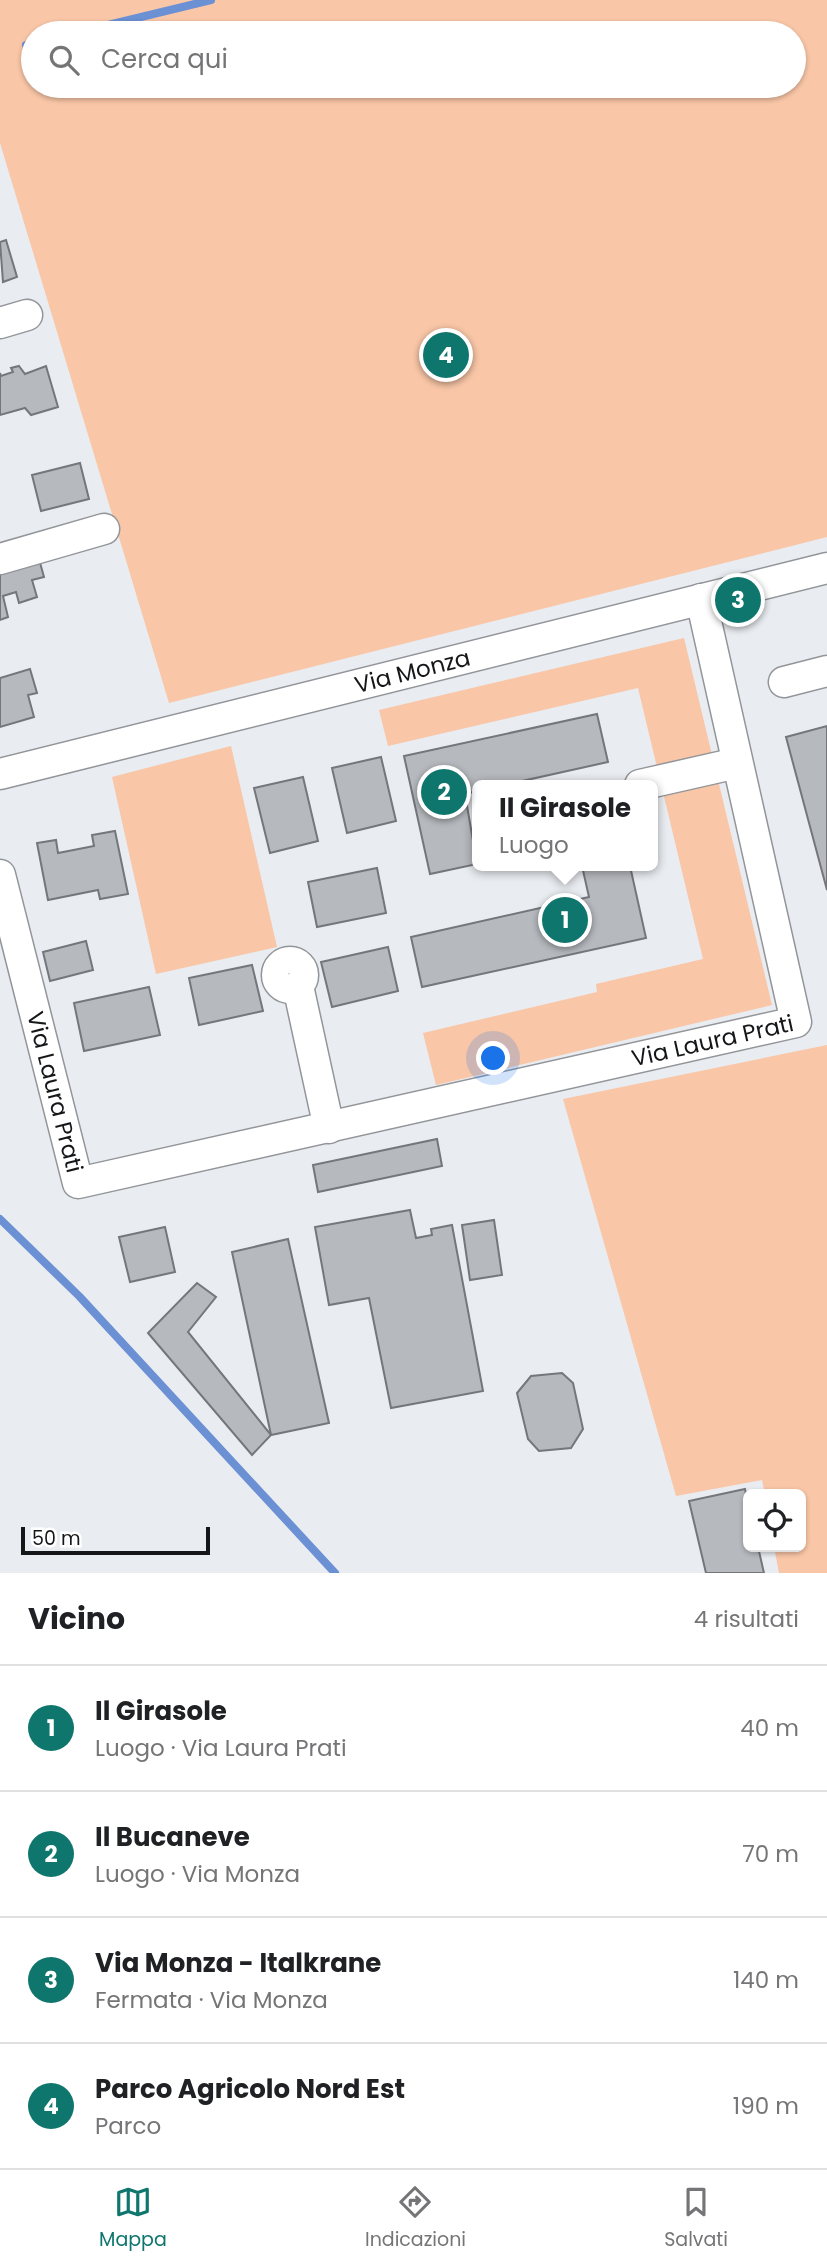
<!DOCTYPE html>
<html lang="it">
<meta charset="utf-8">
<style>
body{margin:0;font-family:Poppins,sans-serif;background:#f2f2f2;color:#202124}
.controls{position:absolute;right:21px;bottom:21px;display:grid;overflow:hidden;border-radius:10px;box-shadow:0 2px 5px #0004}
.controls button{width:63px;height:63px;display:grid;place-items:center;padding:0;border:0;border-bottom:2px solid #e0e0e0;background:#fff;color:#202124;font:35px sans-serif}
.scale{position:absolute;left:21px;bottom:18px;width:189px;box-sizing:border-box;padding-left:7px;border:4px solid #151618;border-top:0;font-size:19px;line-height:24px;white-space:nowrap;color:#151618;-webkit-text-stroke:5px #fff;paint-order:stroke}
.you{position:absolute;left:494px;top:1059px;width:24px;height:24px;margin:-18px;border:5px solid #fff;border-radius:50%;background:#1a73e8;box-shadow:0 0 0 10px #1a73e833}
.badge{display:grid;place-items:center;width:46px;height:46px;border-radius:50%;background:#0f766e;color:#fff;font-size:23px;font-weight:700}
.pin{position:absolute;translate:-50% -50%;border:4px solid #fff;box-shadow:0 2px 7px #0006}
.popup{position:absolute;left:472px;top:780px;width:186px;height:91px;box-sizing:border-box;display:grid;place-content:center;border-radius:10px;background:#fff;filter:drop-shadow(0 2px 5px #0005);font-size:23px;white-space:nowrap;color:#757577}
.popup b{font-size:26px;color:#202124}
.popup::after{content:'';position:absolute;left:50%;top:100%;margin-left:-14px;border:14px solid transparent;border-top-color:#fff}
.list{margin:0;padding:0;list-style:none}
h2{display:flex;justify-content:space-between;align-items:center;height:91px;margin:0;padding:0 28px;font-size:30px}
h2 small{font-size:23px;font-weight:400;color:#757577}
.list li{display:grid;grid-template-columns:46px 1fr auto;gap:21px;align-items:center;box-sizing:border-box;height:126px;padding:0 28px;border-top:2px solid #e0e0e0}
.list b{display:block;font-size:26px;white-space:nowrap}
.list p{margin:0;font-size:23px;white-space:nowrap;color:#757577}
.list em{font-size:23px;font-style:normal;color:#757577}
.icon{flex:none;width:38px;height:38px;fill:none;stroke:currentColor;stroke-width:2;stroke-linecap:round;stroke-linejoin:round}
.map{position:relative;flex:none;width:827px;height:1573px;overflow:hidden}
.search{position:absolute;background:#fff;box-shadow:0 2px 5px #0004;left:21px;right:21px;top:21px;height:77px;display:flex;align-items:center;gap:18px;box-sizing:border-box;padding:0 24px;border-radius:38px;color:#757577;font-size:26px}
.sheet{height:595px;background:#fff}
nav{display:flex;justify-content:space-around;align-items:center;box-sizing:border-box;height:98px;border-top:2px solid #e0e0e0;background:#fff;font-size:19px;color:#757577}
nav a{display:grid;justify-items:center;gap:4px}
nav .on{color:#0f766e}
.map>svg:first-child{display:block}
</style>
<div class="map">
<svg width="827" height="1573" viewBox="0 0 827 1573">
<rect width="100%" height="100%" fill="#e9ecf0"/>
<g fill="#f9c6a7" fill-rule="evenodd">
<path d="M0,0H827V537L169,703L0,143ZM33,33H794V86H33Z"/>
<path d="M684,638L772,1005L436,1085L423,1033L597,992L596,984L703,959L638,688L388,746L379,710Z"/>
<path d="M231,746L277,947L156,974L112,777Z"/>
<path d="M827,1045V1573H779L774,1547H801V1494H765L762,1480L676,1496L563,1099Z"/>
</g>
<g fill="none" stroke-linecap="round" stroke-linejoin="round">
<g stroke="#6b90d4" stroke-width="8">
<path d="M75,33L211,0"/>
<path d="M26,45L33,43"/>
<path d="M0,1219L79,1296L335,1573"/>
</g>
</g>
<g fill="#b6b9be" stroke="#74767b" stroke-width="2">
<path d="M6,240L17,277L3,282L0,242Z"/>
<path d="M19,366L25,374L46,366L58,407L31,415L25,408L0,415V373L1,376L13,372L11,368Z"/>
<path d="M80,463L89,499L41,511L32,475Z"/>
<path d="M39,559L44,577L32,580L37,597L19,603L16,592L3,596L8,617L0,620V569Z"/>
<path d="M30,669L37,693L28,695L34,717L0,727V678Z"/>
<path d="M597,714L608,762L504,785H477V791L465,794L477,864L430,874L404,756Z"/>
<path d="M827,726V890L786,737Z"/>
<path d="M381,757L396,821L347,833L332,768Z"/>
<path d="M303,777L318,841L270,853L254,788Z"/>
<path d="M115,831L128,894L100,899L98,890L48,900L37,843L56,840L58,853L94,846L92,835Z"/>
<path d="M582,866H630L646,938L422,987L411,937L589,897Z"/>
<path d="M377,868L386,913L317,927L308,882Z"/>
<path d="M86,941L93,970L50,981L43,952Z"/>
<path d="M388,947L398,991L332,1007L321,962Z"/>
<path d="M252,965L263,1011L199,1025L189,978Z"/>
<path d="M149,987L160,1035L84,1051L74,1003Z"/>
<path d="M437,1139L442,1166L318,1192L313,1165Z"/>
<path d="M410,1210L416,1238L432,1235L431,1229L452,1225L483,1391L391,1408L369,1298L329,1305L315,1227Z"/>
<path d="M494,1220L502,1275L470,1280L462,1225Z"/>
<path d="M165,1227L175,1272L130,1282L119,1237Z"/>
<path d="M288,1239L329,1423L271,1435L232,1252Z"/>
<path d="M197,1283L216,1297L188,1332L271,1435L252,1455L148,1333Z"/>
<path d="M562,1373L573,1383L583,1429L571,1448L539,1451L528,1439L517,1393L531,1376Z"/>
<path d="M745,1489L748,1504V1547H758L764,1573H706L689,1501Z"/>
</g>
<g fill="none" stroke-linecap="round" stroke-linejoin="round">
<g stroke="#929599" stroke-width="33">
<g id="minor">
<path d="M0,323L27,315"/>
<path d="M0,559L104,529"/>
<path d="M784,682L827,671"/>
<path id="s1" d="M0,774L827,568"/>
<path d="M640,785L737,763"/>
<path id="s2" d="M0,875L78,1183L796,1022L701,599"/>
<circle cx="290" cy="975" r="13"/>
<path d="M298,986L329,1128"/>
</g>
</g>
<use href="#minor" stroke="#fff" stroke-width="30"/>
</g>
<g text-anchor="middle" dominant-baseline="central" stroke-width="6" stroke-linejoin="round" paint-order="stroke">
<g font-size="23" fill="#151618" stroke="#fff">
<text stroke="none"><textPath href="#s1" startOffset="425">Via Monza</textPath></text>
<text stroke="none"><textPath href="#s2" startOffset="968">Via Laura Prati</textPath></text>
<text stroke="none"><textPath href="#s2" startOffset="224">Via Laura Prati</textPath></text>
</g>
</g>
</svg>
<div class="controls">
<button><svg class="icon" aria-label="locate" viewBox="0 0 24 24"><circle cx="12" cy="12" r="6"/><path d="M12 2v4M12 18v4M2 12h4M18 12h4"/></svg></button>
</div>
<div class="scale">50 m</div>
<div class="you"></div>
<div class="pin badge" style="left:565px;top:920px">1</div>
<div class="popup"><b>Il Girasole</b>Luogo</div>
<div class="pin badge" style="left:444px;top:792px">2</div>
<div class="pin badge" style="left:738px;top:600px">3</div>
<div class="pin badge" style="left:446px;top:355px">4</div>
<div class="search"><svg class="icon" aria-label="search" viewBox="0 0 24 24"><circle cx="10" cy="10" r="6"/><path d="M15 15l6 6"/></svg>Cerca qui</div>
</div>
<section class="sheet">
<h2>Vicino<small>4 risultati</small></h2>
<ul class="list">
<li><span class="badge">1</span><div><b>Il Girasole</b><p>Luogo · Via Laura Prati</p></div><em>40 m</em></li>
<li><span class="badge">2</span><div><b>Il Bucaneve</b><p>Luogo · Via Monza</p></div><em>70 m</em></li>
<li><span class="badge">3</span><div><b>Via Monza - Italkrane</b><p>Fermata · Via Monza</p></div><em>140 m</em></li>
<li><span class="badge">4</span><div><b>Parco Agricolo Nord Est</b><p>Parco</p></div><em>190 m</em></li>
</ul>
</section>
<nav>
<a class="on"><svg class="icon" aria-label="map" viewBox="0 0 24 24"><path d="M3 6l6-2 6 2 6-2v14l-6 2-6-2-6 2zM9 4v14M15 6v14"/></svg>Mappa</a>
<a><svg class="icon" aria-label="directions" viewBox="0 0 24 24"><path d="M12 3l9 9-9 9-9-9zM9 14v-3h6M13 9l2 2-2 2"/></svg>Indicazioni</a>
<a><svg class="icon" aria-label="saved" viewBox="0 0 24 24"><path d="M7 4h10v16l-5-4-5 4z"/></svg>Salvati</a>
</nav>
